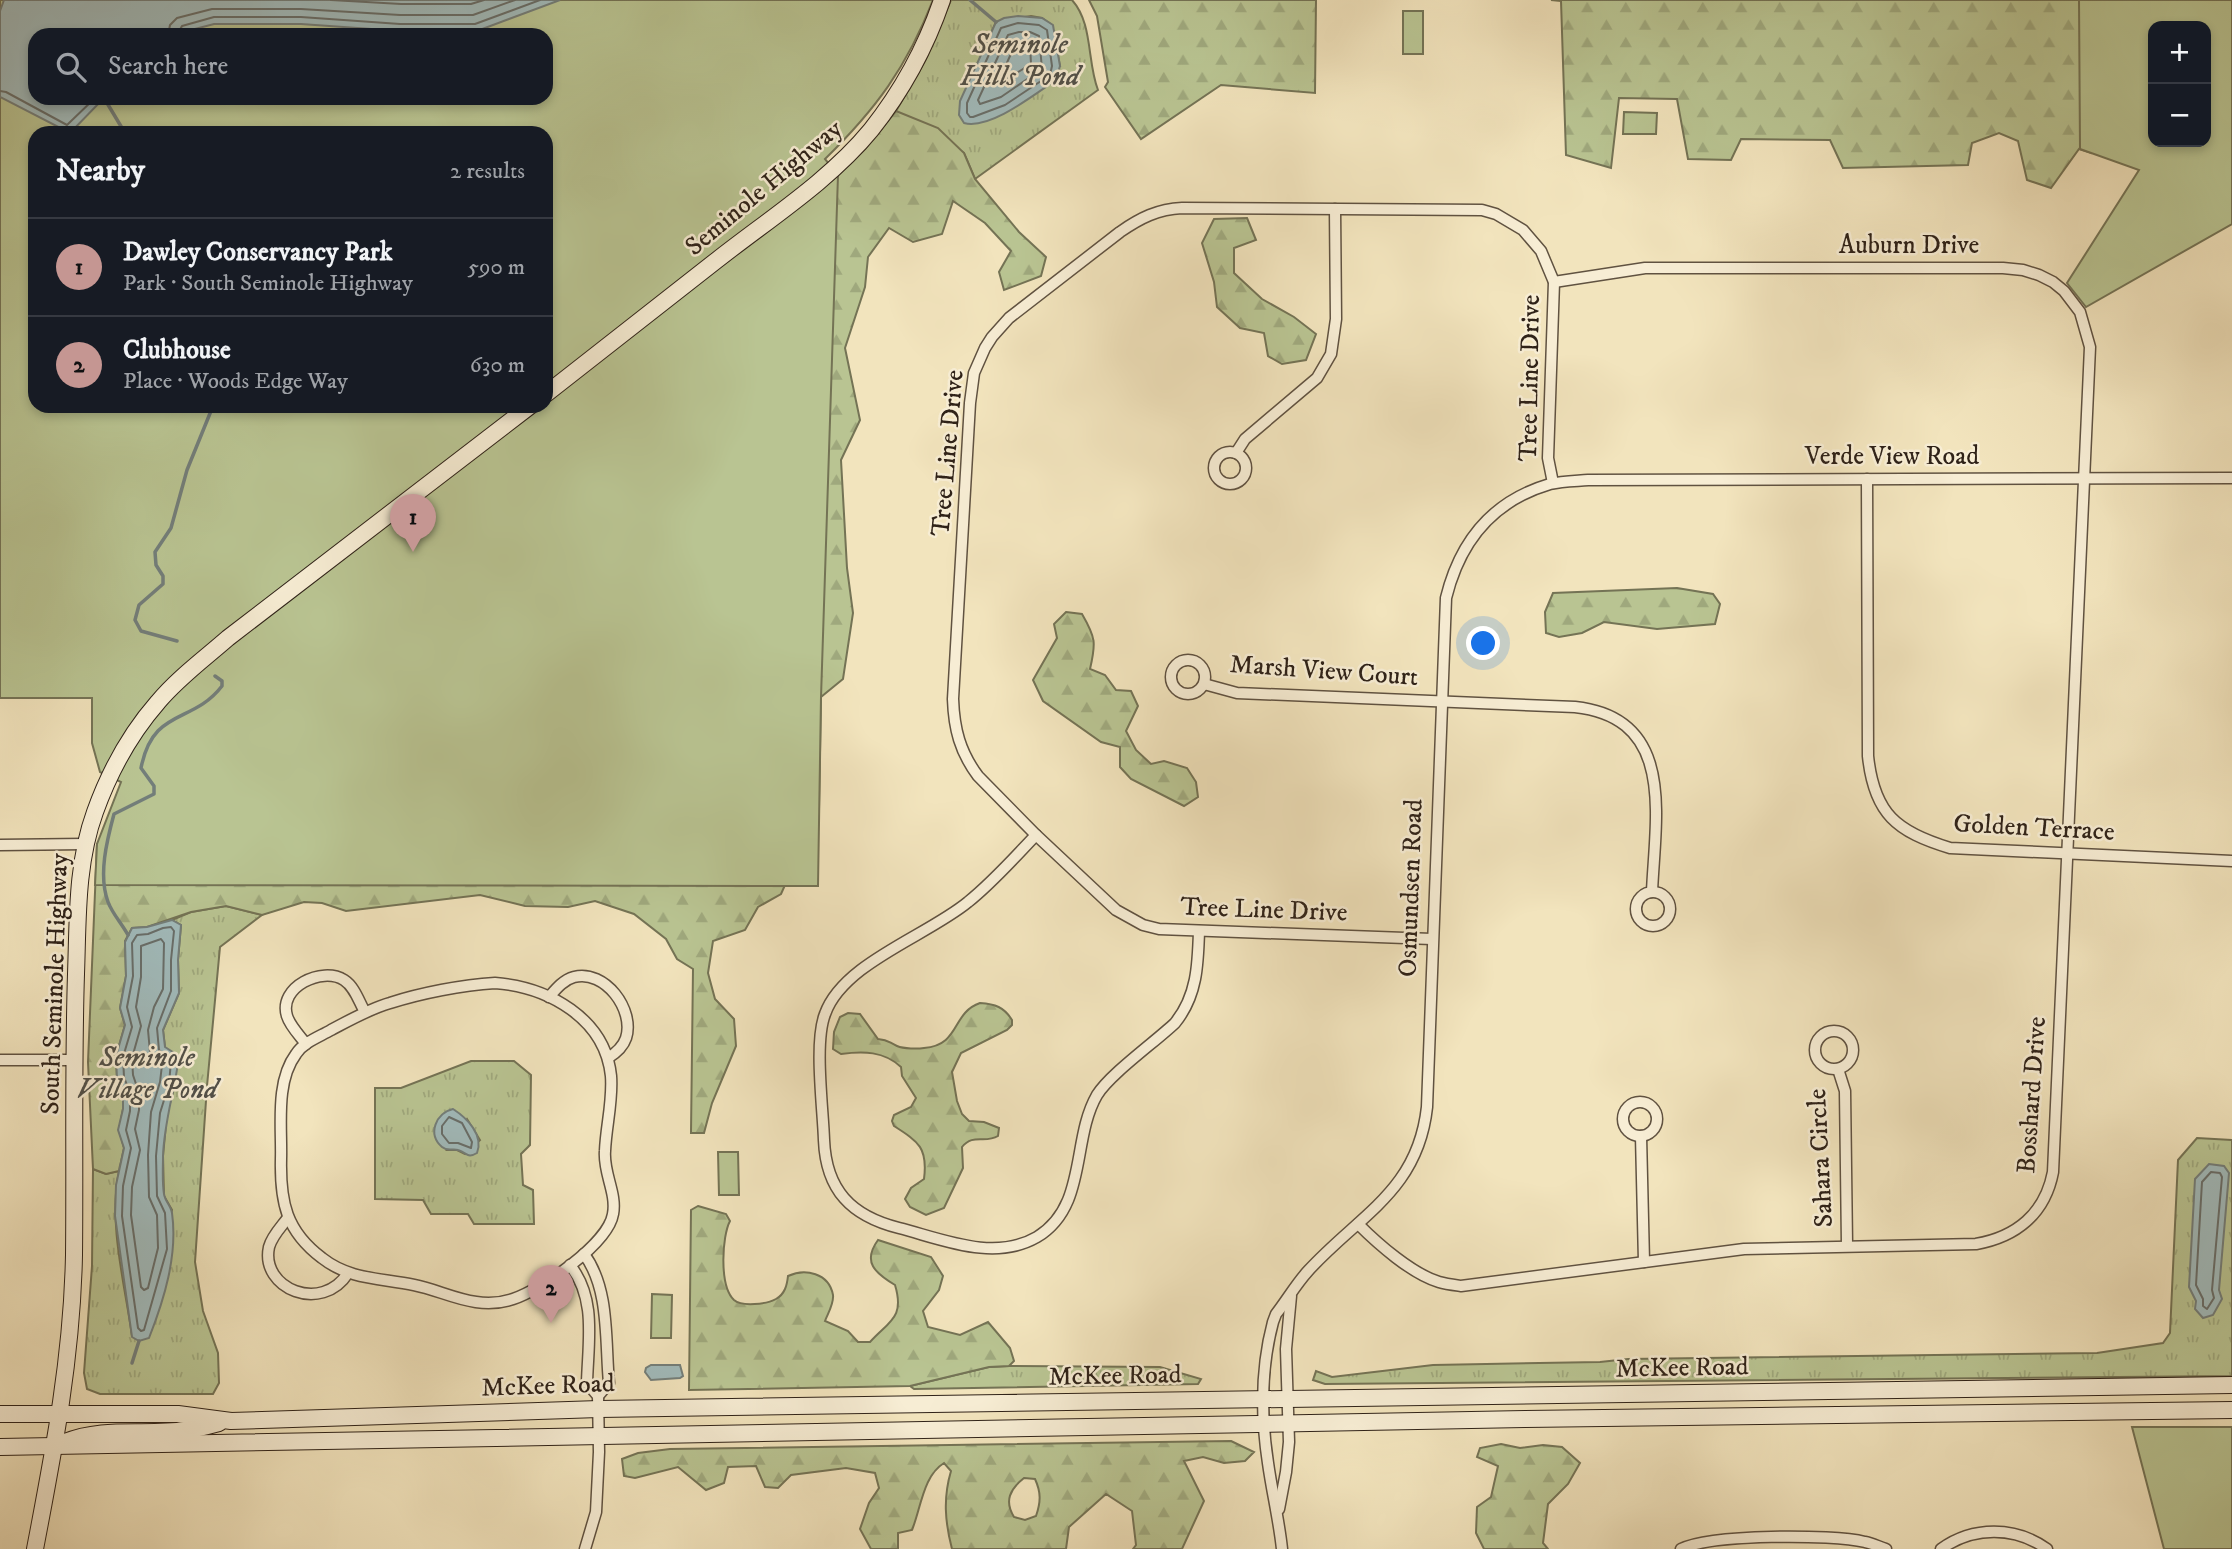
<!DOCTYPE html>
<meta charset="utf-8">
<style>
body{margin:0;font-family:"IM FELL DW Pica",serif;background:#20242c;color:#f1f3f6}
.controls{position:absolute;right:21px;top:21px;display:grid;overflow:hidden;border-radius:14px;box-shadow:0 4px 10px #0003}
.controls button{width:63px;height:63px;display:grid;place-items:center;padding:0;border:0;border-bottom:2px solid #363941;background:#171b24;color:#f1f3f6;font:35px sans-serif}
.you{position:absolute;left:1484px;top:644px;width:24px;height:24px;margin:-18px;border:5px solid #fff;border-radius:50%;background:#1a73e8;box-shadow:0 0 0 10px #1a73e833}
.badge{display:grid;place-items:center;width:46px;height:46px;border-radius:50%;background:#c59692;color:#111;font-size:23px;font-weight:700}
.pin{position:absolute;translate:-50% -58px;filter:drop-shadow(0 2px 4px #0008)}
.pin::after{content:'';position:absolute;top:37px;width:24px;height:21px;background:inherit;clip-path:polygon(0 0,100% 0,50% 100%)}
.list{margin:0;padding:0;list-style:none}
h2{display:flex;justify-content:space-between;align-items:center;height:91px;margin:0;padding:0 28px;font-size:30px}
h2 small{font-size:23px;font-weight:400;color:#9ea1a6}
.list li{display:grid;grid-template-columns:46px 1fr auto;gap:21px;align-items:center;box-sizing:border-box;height:98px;padding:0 28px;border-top:2px solid #363941}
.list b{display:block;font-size:26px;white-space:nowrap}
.list p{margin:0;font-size:23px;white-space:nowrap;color:#9ea1a6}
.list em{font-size:23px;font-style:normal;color:#9ea1a6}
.icon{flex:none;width:38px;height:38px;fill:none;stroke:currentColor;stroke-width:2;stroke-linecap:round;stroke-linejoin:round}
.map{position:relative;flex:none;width:2232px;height:1549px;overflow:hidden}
.search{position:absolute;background:#171b24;box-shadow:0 4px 10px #0003;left:28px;top:28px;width:525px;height:77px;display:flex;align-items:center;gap:18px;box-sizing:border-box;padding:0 24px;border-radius:21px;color:#9ea1a6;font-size:26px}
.panel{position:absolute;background:#171b24;box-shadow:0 4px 10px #0003;left:28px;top:126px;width:525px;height:287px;border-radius:21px}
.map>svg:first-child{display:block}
</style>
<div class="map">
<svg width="2232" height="1549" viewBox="0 0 2232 1549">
<defs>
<pattern id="grass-tufts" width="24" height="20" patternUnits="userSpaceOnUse" patternTransform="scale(1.75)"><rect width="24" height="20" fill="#b9c492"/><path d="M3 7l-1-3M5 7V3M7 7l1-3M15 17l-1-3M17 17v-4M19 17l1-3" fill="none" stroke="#9fa87d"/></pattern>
<pattern id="forest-firs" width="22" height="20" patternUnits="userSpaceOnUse" patternTransform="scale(1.75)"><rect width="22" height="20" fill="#b9c492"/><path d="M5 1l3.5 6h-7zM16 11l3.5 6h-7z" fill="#9fa87d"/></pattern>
</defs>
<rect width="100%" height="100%" fill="#f2e4bd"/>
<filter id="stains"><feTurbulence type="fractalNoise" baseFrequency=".00286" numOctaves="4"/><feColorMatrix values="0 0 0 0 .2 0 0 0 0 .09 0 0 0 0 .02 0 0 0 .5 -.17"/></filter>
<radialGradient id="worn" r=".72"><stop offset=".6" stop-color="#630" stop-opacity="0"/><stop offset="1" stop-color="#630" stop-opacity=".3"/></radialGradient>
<g fill="url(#grass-tufts)" stroke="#747355" stroke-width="2" fill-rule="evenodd">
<path d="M951,0H1072C1093,23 1087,62 1098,90L975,179L964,153L896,111L925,61ZM1031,16L1042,18L1052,25L1060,66L979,61L996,22Z"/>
<path d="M226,906L262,915L220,947L207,1086L195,1262L203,1311L218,1353L219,1383L213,1394H100L87,1389L84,1373L92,1266L93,1169L106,1174L119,1171C108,1223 125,1285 132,1336L139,1340L172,1210L164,1196L163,1156L167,1114L175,1085L165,1047L163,1030L179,993L178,960L181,925L172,920L191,912Z"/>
<path d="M471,1061H514L531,1075L530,1145L521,1154L523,1185L533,1190L534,1224H474L468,1214H431L423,1200L375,1199V1088H401ZM467,1119L480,1140L465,1154L457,1150H447Z"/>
<path d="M2197,1138L2232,1140V1376L1325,1384L1313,1380L1316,1371L1332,1377L1433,1365L1600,1362L1628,1359L2097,1353L2163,1343L2170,1333L2178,1160Z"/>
<path d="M1009,1366L1160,1367L1201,1379L1198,1384L914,1389L910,1386L989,1367Z"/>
</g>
<g fill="url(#forest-firs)" stroke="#747355" stroke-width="2" fill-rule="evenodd">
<path d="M1089,0H1316L1315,93L1221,85L1141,139L1105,87L1108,82L1097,16Z"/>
<path d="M1551,0H2099L2091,153L2079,149L2051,188L2027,180L2018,141L1999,133L1972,143L1968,165L1843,168L1830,140L1741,139L1731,160L1688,159L1677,99L1619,98L1611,168L1566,155L1561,1Z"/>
<path d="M896,111L938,128L964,153L975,179L1019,232L1046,257L1041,276L1004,290L999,272L1011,251L985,223L953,201L942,234L913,242L889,228L868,257L865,287L845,348L860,420L841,460L847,568L853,613L843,679L821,697L819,809L781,894L758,907L745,930L713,941L708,973L715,999L734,1019L736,1046L712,1103L704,1133H691L693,969L677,959L666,939L634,914L595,901L568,907L525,906L480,895L346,911L322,903L304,902L262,915L226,906L191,912L147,927L132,928L125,941L126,976L120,1008L125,1025L116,1056L117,1079L123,1093V1109L119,1130L124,1148L119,1171L106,1174L93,1169L88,1062L97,844L838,175L865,149Z"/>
<path d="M1247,218L1256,240L1234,248V273L1262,299L1294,317L1316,334L1306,360L1282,364L1268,356L1264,333L1240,328L1217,307L1214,282L1202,243L1214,219Z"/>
<path d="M1677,588L1713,594L1720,604L1715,624L1657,629L1604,622L1582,633L1559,637L1546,633L1545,612L1553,593Z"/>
<path d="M1066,612L1082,614C1096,638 1096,643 1090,669L1105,675L1116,690L1131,691L1138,706L1126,731L1136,750L1151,764L1164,761L1187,768L1196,782L1198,797L1184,806L1131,779L1120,767V747L1101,742L1043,701L1033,680L1057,638L1054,624Z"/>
<path d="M980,1003C995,1004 1004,1007 1012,1020V1025L1007,1030L961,1053L952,1072L957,1101L962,1114L969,1121L984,1122L999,1128L998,1136C985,1144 973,1133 962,1147L963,1168L944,1208L926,1215L910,1207L905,1199L911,1188L924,1179C928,1148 919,1142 894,1126L892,1121L894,1115L911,1107L916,1098L902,1076L901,1067C884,1051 863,1051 841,1054L833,1049L834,1032L840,1017L848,1013L860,1014L878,1039C889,1040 888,1042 897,1046C904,1049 918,1049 924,1048C961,1045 951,1013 980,1003Z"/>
<path d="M698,1206L726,1214L730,1221C722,1236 719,1286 734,1300C742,1307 767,1304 776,1299C785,1294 787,1285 788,1276C805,1268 829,1273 833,1295C834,1304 828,1313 825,1321L848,1331L858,1342H870C889,1321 905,1318 895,1285C875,1273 862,1262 878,1240L931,1257L943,1276L939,1290L923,1311L928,1327L960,1335L988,1322L1010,1348L1014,1361L1009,1366L989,1367L910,1386L689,1390L691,1210Z"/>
<path d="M1231,1441L1254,1452L1245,1461L1224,1463L1203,1457L1184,1461L1204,1501L1182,1549H1133L1136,1545L1132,1511L1106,1494L1069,1527L1066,1549H952C945,1522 943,1498 951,1471L944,1463C923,1476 921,1508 912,1530L898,1533V1549H871L860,1529L869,1503L879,1488L875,1473L846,1468L791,1475L778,1488L765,1487L756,1466L728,1467L724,1483L706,1490L678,1467L635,1478L624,1476L622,1459L638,1453L670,1449ZM1024,1478L1035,1479C1041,1492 1041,1502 1036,1516L1025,1520L1014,1517C1004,1501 1010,1489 1024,1478Z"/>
<path d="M1501,1444L1520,1448L1543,1445L1562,1447L1580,1463L1568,1484L1548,1504L1543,1543L1548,1549H1484L1476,1533L1477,1507L1491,1497L1498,1466L1477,1457L1480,1448Z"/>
</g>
<g fill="#b9c492" stroke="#747355" stroke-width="2" fill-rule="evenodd">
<path d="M0,0H933C907,67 876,109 825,159L838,175L821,697L818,886L95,885L97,844L121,782L100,772L92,743V698H0ZM35,35H546V98H35ZM35,133H546V406H35Z"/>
<path d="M2079,0H2232V224L2086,307L2067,283L2139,170L2080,149ZM2153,26H2206V142H2153Z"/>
<rect x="1403" y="11" width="20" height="43"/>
<path d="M1624,112L1657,113L1656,134H1623Z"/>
<path d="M718,1152H738L739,1195H719Z"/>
<path d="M652,1294L672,1295L671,1338H651Z"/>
<path d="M2132,1427H2232V1549H2164Z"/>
</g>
<g fill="#a1bbbc" stroke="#737e7a" stroke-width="2">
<path d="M4,0H560L477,31H400L301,24H214L172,35H35V98H104L70,133L0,97V11Z"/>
<path d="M1018,16L1042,18L1053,25L1060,66L1056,80C1035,94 990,130 964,123L959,115L960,101L996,22L1004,18Z"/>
<path d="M172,920L181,925L178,960L179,993L163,1030L165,1047L179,1056C175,1090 164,1122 163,1156C163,1168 162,1182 164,1194C165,1201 171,1206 172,1213C178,1255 164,1300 149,1338L139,1341L132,1337L115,1216L116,1185L124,1148L118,1130L123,1109V1093L117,1079L116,1056L125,1025L120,1008L126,976L125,942L132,928L147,927Z"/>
<path d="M453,1109C467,1118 484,1135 477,1153C467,1159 468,1153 458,1150C452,1148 448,1152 442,1147C427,1134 436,1113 453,1109Z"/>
<path d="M2209,1164L2224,1166L2229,1173L2219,1290L2222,1299L2213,1315L2203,1318L2195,1309L2196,1301L2189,1287L2195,1179Z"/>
<path d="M651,1365H680L683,1376L680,1378L651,1380L645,1372L646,1368Z"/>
</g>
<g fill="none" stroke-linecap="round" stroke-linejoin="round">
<g stroke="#686e6a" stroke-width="2">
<path d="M331,0L401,4H471L484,0"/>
<path d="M1018,23L1039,25L1047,30L1052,66L1050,75L1005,105L973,117H970L967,113V103L1001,28Z"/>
<path d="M1019,32H1030L1039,36L1042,69L1001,97L980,104L978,100L1008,35Z"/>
<path d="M168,35L170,25L177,18L212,9H301L400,15H473L515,0"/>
<path d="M177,35L182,26L214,17H301L400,24H475L540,0"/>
<path d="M1020,42L1030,44L1031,64L1002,82L1000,78L1015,45Z"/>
<path d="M0,91L6,92L67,125L95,98"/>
<path d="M163,928L171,927L174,931L171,960V991L157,1028L159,1050L171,1061L169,1084L160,1113L156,1156L157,1196L165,1213L167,1249L144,1330L141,1331L138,1328L122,1216L123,1186L131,1148L126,1130L130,1111V1093L124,1077L123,1057L132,1027L127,1007L133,976L132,943L137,935L148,934Z"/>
<path d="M161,939L164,943L163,989L154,1007L148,1030L150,1052L162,1065L160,1082L151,1112L148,1155L149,1197L157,1215L158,1248L148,1288L144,1290L141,1287L131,1215L132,1187L140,1150L135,1129L139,1110V1093L133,1075L132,1058L141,1026L136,1007L141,977V946Z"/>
<path d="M449,1117L462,1123L472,1142L471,1148L458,1143H449L442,1134V1126Z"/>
<path d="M2211,1172L2220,1173L2222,1177L2212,1290L2214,1298L2207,1309L2203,1306V1299L2196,1285L2202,1182Z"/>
</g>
<g stroke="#737e7a" stroke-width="3.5">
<path d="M970,0L996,22"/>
<path d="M104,98L125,133"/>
<path d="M177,641L141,631L135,620L139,605L163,584V576L156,565L155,552L171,528L187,470L213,406"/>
<path d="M128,935C122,924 112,913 108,902C98,875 107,840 114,814L154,794V786L141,768C153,707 192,725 222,686V681L215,676"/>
<path d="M132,1363L139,1341"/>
</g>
<g stroke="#605241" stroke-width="13">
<g id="street">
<circle cx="1230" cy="468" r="16"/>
<path d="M1236,453L1245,439L1317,378L1331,354L1336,319L1335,209"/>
<path d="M1867,479L1868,756C1874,814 1897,832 1950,848L2232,861"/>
<circle cx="1188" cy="677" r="17"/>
<path d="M1204,684L1237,693L1575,707C1677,718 1655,818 1652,892"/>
<path d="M1036,835C1014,858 992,883 968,902C927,936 843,963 825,1014C814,1042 823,1108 824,1140C826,1190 851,1216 899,1228C942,1239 994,1262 1037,1237C1088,1206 1071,1140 1097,1095C1110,1074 1155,1042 1175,1023C1197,996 1198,965 1199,931"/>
<path d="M0,845L85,844"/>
<circle cx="1653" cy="909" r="17"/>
<path d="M1432,939L1159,929L1143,925L1116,910L1036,835L978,776C960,752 954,729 953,699L970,403L974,373L985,348L992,337L1009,318L1120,232C1140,218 1158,209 1182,208L1482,210L1496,214L1523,230L1541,251L1554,282L1548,458L1553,483"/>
<path d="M495,983C548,987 605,1018 611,1076C613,1101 606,1126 605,1151C603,1173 617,1193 613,1214C608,1244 541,1290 513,1299C501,1303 489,1304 476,1302C454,1299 435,1289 414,1285C381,1278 350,1280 322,1258C286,1231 280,1202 281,1159C282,1127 275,1082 296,1054C304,1042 319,1037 331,1030C350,1020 369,1009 390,1003C421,993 462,985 495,983Z"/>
<path d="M549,997C556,989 563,980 574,977C605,969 635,1010 626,1038C623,1047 616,1053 608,1058"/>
<circle cx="1834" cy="1050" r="19"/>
<path d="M306,1044C300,1036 290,1026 287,1016C278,987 322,966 344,980C355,987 359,1002 365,1012"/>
<path d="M0,1060H73"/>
<path d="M1838,1069L1845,1091L1847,1245"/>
<circle cx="1640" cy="1119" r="17"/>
<path d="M1641,1136L1644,1262"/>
<path d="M287,1219C281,1227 272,1236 269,1247C260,1289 322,1314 348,1273"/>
<path d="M1358,1224C1378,1244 1412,1274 1439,1282C1446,1284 1454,1285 1461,1286L1744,1249L1976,1244C2016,1237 2045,1214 2053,1172L2090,347L2080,312L2064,291L2053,282L2039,275L2023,270L2003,268H1645L1554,282"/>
<path d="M584,1254C610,1289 605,1341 609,1383L598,1396"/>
<path d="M570,1265C597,1299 588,1342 587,1383L598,1396L599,1452L596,1512L585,1549"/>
<path d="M1279,1509L1286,1472L1289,1442L1286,1349L1291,1296"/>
<path d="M1282,1549C1279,1520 1272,1492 1268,1463C1261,1417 1261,1367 1273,1322L1276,1314C1287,1300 1296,1284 1308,1271C1359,1215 1418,1191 1427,1107L1446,598C1460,541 1492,501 1550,484C1562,481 1576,481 1588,480L2232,478"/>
<path d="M1681,1549C1711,1534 1831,1534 1865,1542C1872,1543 1879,1547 1886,1549"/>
<path d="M1941,1549C1973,1526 2015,1526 2047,1549"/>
</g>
</g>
<g stroke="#2f2218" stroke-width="18">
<g id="secondary">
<path d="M546,394C603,349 660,305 717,260C769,219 829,181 871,130C902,91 926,47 942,0"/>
<path d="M0,1414H178L231,1421L599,1409L2232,1385"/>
<path d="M65,1442C104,1426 145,1436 186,1430C197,1429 208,1426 219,1423"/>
<path d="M0,1447L1525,1419L2232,1410"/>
<path d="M35,1549C54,1450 72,1357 74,1255C75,1162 73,1068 76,974C78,920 76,864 95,812C109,773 130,734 158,702C178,678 204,659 228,638L530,406"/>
</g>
</g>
<use href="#street" stroke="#f7edd4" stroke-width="10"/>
<use href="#secondary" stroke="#f7edd4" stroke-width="16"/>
</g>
<g text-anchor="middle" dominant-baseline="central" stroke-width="5" stroke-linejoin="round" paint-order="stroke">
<g font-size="26" fill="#2f2218" stroke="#f7edd4">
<text transform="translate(764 188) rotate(-40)">Seminole Highway</text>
<text x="1909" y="245">Auburn Drive</text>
<text transform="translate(1530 378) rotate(-89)">Tree Line Drive</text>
<text transform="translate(948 453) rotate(-85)">Tree Line Drive</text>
<text x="1892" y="456">Verde View Road</text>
<text transform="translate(1324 671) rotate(4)">Marsh View Court</text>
<text transform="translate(2034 828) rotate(3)">Golden Terrace</text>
<text transform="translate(1411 888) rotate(-88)">Osmundsen Road</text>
<text transform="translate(1264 910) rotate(2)">Tree Line Drive</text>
<text transform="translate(55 984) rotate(-88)">South Seminole Highway</text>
<text transform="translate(2032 1095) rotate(-86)">Bosshard Drive</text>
<text transform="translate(1821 1158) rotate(-93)">Sahara Circle</text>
<text transform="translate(1682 1368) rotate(-1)">McKee Road</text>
<text transform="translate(1115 1376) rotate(-1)">McKee Road</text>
<text transform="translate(548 1386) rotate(-2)">McKee Road</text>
</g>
<g font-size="28" font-style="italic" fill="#515049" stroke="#f7edd4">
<text x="1020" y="44">Seminole<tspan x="1020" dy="32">Hills Pond</tspan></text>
<text x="147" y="1057">Seminole<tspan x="147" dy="32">Village Pond</tspan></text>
</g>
</g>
<rect width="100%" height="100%" filter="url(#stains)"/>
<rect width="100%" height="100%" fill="url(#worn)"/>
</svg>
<div class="controls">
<button>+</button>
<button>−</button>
</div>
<div class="you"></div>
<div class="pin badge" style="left:413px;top:552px">1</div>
<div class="pin badge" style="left:551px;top:1323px">2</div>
<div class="search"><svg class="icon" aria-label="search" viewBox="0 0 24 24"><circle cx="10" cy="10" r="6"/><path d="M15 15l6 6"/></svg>Search here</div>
<section class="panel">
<h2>Nearby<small>2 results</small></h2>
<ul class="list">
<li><span class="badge">1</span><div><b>Dawley Conservancy Park</b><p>Park · South Seminole Highway</p></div><em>590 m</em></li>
<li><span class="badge">2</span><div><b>Clubhouse</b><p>Place · Woods Edge Way</p></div><em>630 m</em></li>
</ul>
</section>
</div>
